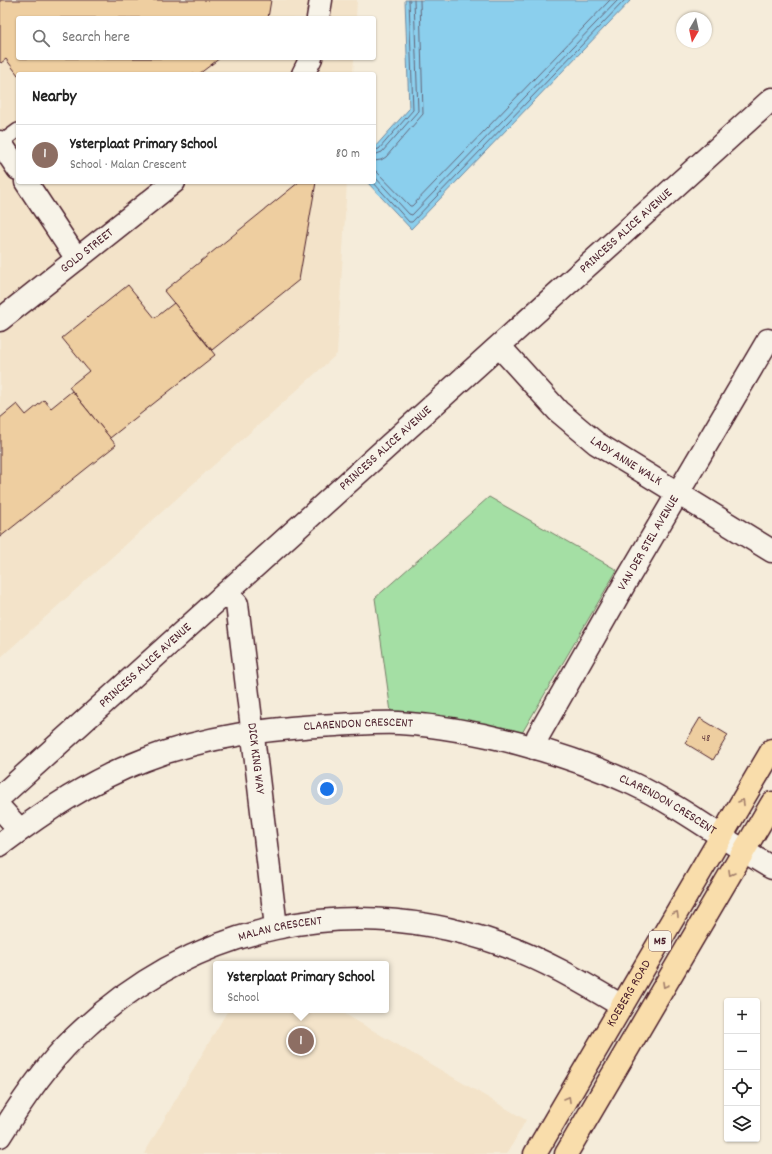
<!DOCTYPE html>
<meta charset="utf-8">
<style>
body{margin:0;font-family:Dekko,sans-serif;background:#f6f6f6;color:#222}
.controls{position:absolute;right:12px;bottom:12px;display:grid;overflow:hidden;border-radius:4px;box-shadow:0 1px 3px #0004}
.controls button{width:36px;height:36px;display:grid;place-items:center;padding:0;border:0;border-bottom:1px solid #e0e0e0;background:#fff;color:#222;font:20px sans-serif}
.compass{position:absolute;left:676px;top:12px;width:36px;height:36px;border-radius:50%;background:#fff;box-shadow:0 1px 3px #0004;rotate:189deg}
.you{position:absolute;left:327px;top:789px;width:14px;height:14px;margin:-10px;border:3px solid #fff;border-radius:50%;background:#1a73e8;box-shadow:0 0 0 6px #1a73e833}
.badge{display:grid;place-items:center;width:26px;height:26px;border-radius:50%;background:#1f6fb2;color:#fff;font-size:13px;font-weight:700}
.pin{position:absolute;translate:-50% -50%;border:2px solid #fff;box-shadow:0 1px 4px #0006}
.popup{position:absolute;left:213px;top:961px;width:176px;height:52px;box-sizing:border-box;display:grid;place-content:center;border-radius:4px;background:#fff;filter:drop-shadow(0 1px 3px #0005);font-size:13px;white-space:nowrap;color:#767676}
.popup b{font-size:15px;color:#222}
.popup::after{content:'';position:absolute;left:50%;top:100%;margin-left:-8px;border:8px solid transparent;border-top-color:#fff}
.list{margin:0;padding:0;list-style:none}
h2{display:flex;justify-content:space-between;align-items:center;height:52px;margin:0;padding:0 16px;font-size:17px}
h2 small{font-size:13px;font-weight:400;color:#767676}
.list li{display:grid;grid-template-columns:26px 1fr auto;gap:12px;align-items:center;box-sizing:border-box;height:60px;padding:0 16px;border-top:1px solid #e0e0e0}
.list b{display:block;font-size:15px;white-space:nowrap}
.list p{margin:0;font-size:13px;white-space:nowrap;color:#767676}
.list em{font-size:13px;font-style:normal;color:#767676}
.icon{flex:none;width:22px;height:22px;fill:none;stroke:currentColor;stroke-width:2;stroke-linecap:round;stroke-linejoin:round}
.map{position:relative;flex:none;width:772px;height:1154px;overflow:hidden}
.search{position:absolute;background:#fff;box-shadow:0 1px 3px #0004;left:16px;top:16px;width:360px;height:44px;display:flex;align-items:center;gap:10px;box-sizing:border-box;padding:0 14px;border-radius:4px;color:#767676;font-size:15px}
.panel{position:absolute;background:#fff;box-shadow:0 1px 3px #0004;left:16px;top:72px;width:360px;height:112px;border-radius:4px}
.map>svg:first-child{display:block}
</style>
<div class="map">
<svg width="772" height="1154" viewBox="0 0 772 1154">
<rect width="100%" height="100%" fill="#f5ecda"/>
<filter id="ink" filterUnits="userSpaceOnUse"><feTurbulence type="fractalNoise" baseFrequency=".025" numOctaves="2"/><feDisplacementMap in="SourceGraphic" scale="8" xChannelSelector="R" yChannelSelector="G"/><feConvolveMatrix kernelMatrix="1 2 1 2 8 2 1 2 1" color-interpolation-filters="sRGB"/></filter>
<g filter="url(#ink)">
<g fill="#f3e3c9">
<path d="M0,0H357L356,18H18V58H354L353,74H18V182H347L337,354L0,658Z"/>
<path d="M228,1010H338L526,1120L507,1154H144Z"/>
</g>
<path fill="#a4dfa4" stroke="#777f68" d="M489,497L617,570L522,733L391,712L375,598Z"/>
<path fill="#8bcfed" stroke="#71899f" d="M405,0H631L411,229L367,182H374V148L409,109Z"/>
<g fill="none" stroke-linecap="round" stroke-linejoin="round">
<g stroke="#646579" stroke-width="1">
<path d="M374,150L379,149L413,110L409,0"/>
<path d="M374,155L382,152L418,111L414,0"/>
<path d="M374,161L381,160L386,157L423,114L420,0"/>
<path d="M374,169L410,206H412L610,0"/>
<path d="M374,176L409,214L412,215L618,0"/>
<path d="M373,182L409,222H412L625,0"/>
</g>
</g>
<g fill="#eecea0" stroke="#4a1f2b">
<path d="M0,0H271L268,18H18V58H220L199,74L18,75L6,59L1,63L0,62Z"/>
<path d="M299,182H316L299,280L212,350L164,291Z"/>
<path d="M128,285L155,318L174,303L215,355L110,438L69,387L89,371L62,338Z"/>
<path d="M72,391L116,445L0,537V418L17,404L26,415L44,400L51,408Z"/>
<path d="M700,718L728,735L713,760L685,743Z"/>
</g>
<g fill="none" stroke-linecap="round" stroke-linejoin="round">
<g stroke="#4a1f2b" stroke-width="16">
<path id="lane" d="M0,143L18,130"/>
</g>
<g stroke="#4a1f2b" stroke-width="25">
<g id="street">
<path d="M318,18L321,0"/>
<path d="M303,74L311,58"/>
<path d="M0,142L18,169"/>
<path d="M26,182L77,259"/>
<path id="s1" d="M0,320L174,182"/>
<path id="s2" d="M500,347L558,411L596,443L772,551"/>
<path id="s3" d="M226,593L237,604L276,927"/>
<path id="s4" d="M534,748L538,736L625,583L768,340"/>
<path id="s5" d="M0,797L772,99"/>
<path d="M0,808L20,830"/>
<path id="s6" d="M0,845C45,811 91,780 144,760C205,736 271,728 336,725C357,724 378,722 399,723C474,728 564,752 633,784C682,807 725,841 772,868"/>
<path id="s7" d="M0,1136C21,1102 45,1066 74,1038C192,924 349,890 503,945C545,960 583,983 622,1006"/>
</g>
</g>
<g stroke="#4a1f2b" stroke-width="25">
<g id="primary">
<path id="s8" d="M535,1154L772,750"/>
<path d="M566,1154L772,803"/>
</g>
</g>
<use href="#lane" stroke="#f7f3e8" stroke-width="13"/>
<use href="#street" stroke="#f7f3e8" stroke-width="22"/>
<use href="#primary" stroke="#f9ddab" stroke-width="22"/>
</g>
<defs><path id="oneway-chevron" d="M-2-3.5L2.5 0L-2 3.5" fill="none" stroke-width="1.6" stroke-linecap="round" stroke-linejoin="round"/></defs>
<g stroke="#a27e6b">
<use href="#oneway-chevron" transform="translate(742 802) rotate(-60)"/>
<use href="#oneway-chevron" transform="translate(731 873) rotate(120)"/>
<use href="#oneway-chevron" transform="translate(676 914) rotate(-60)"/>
<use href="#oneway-chevron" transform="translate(665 985) rotate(120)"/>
<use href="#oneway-chevron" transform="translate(568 1099) rotate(-60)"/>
</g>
</g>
<g text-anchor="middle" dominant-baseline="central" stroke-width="3.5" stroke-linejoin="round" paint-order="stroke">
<g font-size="11" fill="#734b48">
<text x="706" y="739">48</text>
</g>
<rect fill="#f7f3e8" stroke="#7e5f64" stroke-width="1" x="649" y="931" width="22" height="20" rx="3"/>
<g font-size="12" font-weight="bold" fill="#4a1f2b">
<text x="660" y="941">M5</text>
</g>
<g font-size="13" fill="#4a1f2b" stroke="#f7f3e8">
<text stroke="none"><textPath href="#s5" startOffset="844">PRINCESS ALICE AVENUE</textPath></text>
<text stroke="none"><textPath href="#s1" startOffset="111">GOLD STREET</textPath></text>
<text stroke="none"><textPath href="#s5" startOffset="520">PRINCESS ALICE AVENUE</textPath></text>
<text stroke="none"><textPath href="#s2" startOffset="171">LADY ANNE WALK</textPath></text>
<text stroke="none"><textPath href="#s4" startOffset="235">VAN DER STEL AVENUE</textPath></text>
<text stroke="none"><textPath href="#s5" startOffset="196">PRINCESS ALICE AVENUE</textPath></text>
<text stroke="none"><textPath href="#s6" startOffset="386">CLARENDON CRESCENT</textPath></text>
<text stroke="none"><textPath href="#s3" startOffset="171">DICK KING WAY</textPath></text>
<text stroke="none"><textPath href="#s6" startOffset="710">CLARENDON CRESCENT</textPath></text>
<text stroke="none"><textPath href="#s7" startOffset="360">MALAN CRESCENT</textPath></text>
<text stroke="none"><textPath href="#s8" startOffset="186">KOEBERG ROAD</textPath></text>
</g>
</g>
</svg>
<div class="controls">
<button>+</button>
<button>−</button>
<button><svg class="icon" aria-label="locate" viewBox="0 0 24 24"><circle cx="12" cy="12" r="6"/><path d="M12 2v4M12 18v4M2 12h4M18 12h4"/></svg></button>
<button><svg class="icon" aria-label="layers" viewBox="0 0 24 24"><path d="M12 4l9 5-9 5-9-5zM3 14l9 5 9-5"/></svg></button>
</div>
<svg class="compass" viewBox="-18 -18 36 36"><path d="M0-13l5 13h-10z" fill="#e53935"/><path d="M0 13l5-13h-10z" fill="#767676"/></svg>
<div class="you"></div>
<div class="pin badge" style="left:301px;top:1041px;background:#8d6e63">1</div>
<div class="popup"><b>Ysterplaat Primary School</b>School</div>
<div class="search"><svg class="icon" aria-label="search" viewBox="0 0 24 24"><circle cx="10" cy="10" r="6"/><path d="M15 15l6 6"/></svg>Search here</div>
<section class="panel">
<h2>Nearby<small></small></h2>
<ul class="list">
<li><span class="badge" style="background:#8d6e63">1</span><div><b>Ysterplaat Primary School</b><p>School · Malan Crescent</p></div><em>80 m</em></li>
</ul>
</section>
</div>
